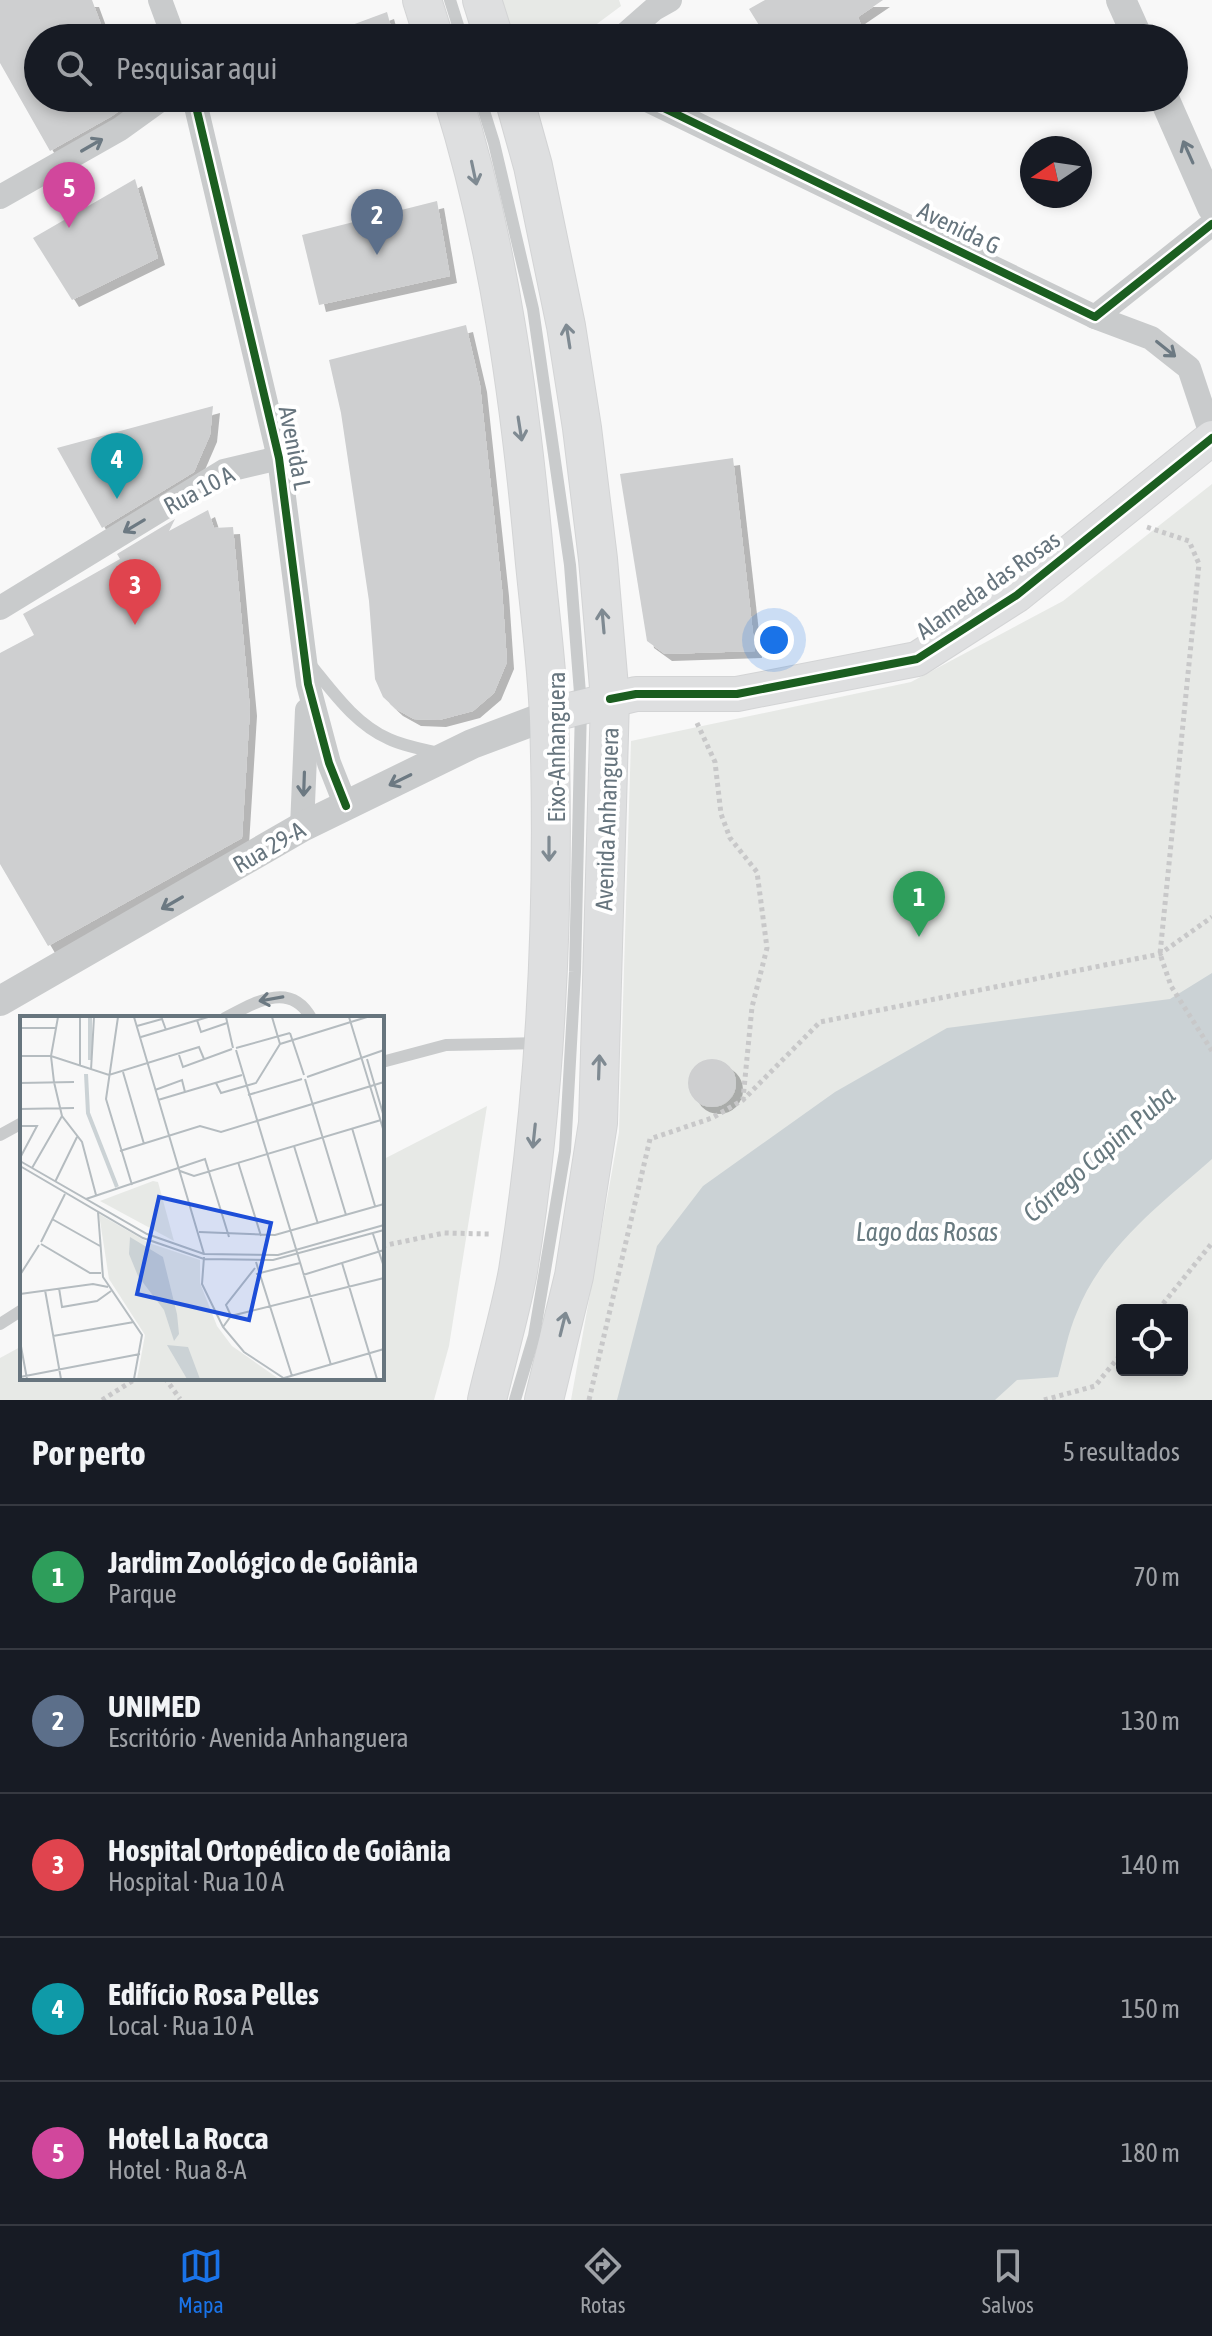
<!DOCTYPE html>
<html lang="pt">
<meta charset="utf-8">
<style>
body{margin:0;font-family:"Asap Condensed",sans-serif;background:#20242c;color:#f1f3f6}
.controls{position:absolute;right:24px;bottom:24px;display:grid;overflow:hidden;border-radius:8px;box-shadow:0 4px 12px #0003}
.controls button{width:72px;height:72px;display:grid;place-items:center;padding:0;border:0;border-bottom:2px solid #363941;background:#171b24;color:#f1f3f6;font:40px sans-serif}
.compass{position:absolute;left:1020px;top:136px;width:72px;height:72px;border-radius:50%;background:#171b24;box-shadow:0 4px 12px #0003;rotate:257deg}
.you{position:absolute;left:774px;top:640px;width:28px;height:28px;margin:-20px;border:6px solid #fff;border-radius:50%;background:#1a73e8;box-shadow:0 0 0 12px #1a73e833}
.badge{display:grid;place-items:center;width:52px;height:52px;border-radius:50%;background:#1a73e8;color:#fff;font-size:26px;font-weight:700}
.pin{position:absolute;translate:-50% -66px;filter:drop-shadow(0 2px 4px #0008)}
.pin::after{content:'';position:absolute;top:42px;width:28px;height:24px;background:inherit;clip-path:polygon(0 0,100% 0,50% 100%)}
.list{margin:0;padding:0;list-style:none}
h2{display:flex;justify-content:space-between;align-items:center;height:104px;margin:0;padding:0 32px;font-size:34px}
h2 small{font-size:26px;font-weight:400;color:#9ea1a6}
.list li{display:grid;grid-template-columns:52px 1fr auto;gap:24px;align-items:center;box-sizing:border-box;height:144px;padding:0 32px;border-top:2px solid #363941}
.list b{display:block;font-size:30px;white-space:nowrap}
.list p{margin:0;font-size:26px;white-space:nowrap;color:#9ea1a6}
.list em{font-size:26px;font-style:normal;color:#9ea1a6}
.icon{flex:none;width:44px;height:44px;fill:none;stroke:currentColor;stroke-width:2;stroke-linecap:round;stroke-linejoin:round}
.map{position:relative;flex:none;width:1212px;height:1400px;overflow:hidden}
.search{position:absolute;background:#171b24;box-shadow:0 4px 12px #0003;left:24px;right:24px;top:24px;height:88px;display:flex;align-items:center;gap:20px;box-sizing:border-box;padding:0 28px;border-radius:44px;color:#9ea1a6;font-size:30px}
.sheet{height:824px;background:#171b24}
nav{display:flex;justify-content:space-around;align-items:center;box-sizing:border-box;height:112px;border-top:2px solid #363941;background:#171b24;font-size:22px;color:#9ea1a6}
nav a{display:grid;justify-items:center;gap:4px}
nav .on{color:#1a73e8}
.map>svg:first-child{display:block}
</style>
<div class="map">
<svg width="1212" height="1400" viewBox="0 0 1212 1400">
<defs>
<filter id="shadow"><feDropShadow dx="7" dy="7" stdDeviation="0" flood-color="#0004"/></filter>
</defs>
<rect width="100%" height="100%" fill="#f8f8f8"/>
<g fill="#e7e9e6" fill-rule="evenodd">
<path d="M488,0H619L621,6L578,38H503Z"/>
<path d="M1212,484V1400H571L619,1132L631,741L911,682L1063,601ZM1122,1310H1182V1370H1122Z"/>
<path d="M487,1106L449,1346L434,1400H0V1358L22,1346V1378H382V1160Z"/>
</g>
<path fill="#cbd2d5" d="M1212,973V1159C1162,1203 1102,1248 1077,1312C1068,1332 1064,1356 1058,1377L1017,1380L995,1400H617L657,1246L703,1186L835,1092L947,1028L1170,999Z"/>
<g fill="#cecfd0" filter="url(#shadow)">
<path d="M0,0H92L106,38H38V98H137L112,116L50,151L0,63Z"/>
<path d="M765,0H883L858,17L866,38H767L749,9Z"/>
<path d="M387,12L394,38H325V35Z"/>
<path d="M135,179L158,258L72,300L33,238Z"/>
<path d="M437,201L450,276L319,305L302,235Z"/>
<path d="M466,325L480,385L502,589L507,662L494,693L473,711L439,720L414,719L396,709L383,697L375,679L369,601L341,413L329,360Z"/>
<path d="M213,406L210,435L194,472L102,528L57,448Z"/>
<path d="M733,458L755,651L665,654L647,641L620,474Z"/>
<path d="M208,510L214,528L233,527L250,709L242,838L48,946L0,864V653L34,635L23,614L120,559L117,554L175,519L169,531Z"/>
<circle cx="712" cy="1083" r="24"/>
</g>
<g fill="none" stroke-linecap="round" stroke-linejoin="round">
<g stroke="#d3d4d5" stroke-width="36">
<path id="secondary" d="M549,715L636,694H737L917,659L1017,595L1212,438"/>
</g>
<g stroke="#d3d4d5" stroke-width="40">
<g id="primary">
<path d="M422,0L434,38"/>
<path d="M482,0L494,38"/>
<path d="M453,98C499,245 520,400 534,553C539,608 547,663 549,718C555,902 547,1089 518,1271C510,1314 497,1357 487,1400"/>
<path d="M514,98L533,166L566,326L582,428L598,559L610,699L598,1123L574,1276L544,1400"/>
</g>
</g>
<g stroke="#c8c8c9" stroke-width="5" stroke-dasharray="4 4" stroke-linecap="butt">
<path d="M1147,527L1189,541L1199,564L1160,954L1171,986L1212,1051"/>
<path d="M697,723L715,762L721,814L730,838L757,872L767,948L752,1007L743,1099"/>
<path d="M382,1246L444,1233L489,1234"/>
<path d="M1158,1310L1212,1243"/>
<path d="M165,1378L180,1399"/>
<path d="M102,1400L137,1378"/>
<path d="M589,1400L650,1139L712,1118L743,1100L820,1022L1160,954L1212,917"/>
<path d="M1044,1400L1095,1386L1122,1353"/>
</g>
<g stroke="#c9cbcc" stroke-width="12">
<path d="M450,0L462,38"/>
<path d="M480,98L494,143L533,309L570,565L581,706L575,972L565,1151L534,1336L515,1400"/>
<path d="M310,664C333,692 355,724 389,739C404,746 422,749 439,753"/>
<path d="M225,1018C254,1003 290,980 311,1018"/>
<path d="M382,1062L446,1045L540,1043"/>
<path d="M0,1135L22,1123"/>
<path d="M0,1324L22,1310"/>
</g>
<g stroke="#c9cbcc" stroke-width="24">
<path d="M160,0L174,38"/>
<path d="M621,38L654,9L670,0"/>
<path d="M194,98L279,458L308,684L329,763L346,806"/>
<path d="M643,98L1095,317L1212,224"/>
<path d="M0,197L120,129L163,98"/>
<path d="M1095,317L1151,338L1189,368L1212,437"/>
<path d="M0,608L224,471L279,458"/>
<path d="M302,827L307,710"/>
</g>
<g stroke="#c9cbcc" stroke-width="30">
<path d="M1121,0L1138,38"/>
<path d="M1164,98L1212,207"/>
<path d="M0,1001L302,827L472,744L549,715"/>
</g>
<use href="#secondary" stroke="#dedfe0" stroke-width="34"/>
<use href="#primary" stroke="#dedfe0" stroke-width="38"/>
<g stroke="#fff" stroke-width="13">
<g id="cycleway">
<path d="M194,98L279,458L308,684L329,763L346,806"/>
<path d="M643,98L1095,317L1212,224"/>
<path d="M610,699L636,694H737L917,659L1017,595L1212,438"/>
</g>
</g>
<use href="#cycleway" stroke="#1b5e20" stroke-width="8"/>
</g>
<defs><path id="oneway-shaft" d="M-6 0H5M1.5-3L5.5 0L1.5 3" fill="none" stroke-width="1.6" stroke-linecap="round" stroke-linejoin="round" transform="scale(2)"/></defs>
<g stroke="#6c7982">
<use href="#oneway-shaft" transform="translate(92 145) rotate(-30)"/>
<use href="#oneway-shaft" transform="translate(1188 152) rotate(-114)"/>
<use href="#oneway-shaft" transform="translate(1166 349) rotate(39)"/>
<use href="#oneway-shaft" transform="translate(134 526) rotate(149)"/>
<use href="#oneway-shaft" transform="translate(400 780) rotate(154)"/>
<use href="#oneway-shaft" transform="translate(304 784) rotate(92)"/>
<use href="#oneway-shaft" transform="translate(172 903) rotate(150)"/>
<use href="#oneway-shaft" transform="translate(271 999) rotate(170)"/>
</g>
<g stroke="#7f8a92">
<use href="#oneway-shaft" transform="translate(474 173) rotate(78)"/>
<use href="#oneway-shaft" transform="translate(568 336) rotate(-99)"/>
<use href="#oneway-shaft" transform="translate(520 429) rotate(81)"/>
<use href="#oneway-shaft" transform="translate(603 621) rotate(-95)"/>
<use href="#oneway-shaft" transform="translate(549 849) rotate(90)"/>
<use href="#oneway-shaft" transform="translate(599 1067) rotate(-88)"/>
<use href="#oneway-shaft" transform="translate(534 1136) rotate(96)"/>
<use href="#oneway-shaft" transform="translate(563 1324) rotate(-76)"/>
</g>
<g text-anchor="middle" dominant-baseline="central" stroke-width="8" stroke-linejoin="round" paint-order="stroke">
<g font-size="24" fill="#67757e" stroke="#fff">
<text transform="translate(959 228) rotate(26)">Avenida G</text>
<text transform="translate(295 448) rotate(79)">Avenida L</text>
<text transform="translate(199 490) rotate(-28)">Rua 10 A</text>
<text transform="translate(988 585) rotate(-35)">Alameda das Rosas</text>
<text transform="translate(556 747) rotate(-90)">Eixo-Anhanguera</text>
<text transform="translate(607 819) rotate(-88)">Avenida Anhanguera</text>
<text transform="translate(269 847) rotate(-30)">Rua 29-A</text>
</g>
<g font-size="26" font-style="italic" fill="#67797f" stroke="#fff">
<text transform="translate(1099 1154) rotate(-41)">Córrego Capim Puba</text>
<text x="927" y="1232">Lago das Rosas</text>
</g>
</g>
<g transform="translate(20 1016)">
<rect width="364" height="364" fill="#f8f8f8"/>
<path d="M133,165L138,166L154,225L80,185ZM79,198L129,227L180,244V267L197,310L212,330L259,363H117L125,319L89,263Z" fill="#e7e9e6"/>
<path d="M110,221L143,241L157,298L159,318L154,325L144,294L118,260L109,238ZM147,329L168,331L180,363H167Z" fill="#cbd2d5"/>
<path fill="none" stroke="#cbd2d5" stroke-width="4" d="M70,44V1M66,58L68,97L97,171"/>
<path fill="none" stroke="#b5bcc0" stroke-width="2" d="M38,1L31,40L34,66L42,100L62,126L76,179M60,1V50M98,1L86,83L112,169M114,1L184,238M206,1L213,32M252,1L260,28M329,1L364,116M177,4L181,16L207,7M117,10L142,3L146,14M0,12H36M270,17L284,59M121,21L188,1M260,28L347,1M216,32L270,17M216,34L311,349M159,39L163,51L212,33M0,40H31L89,59L179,31L184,43M347,43L364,101M71,54L74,1M103,56L124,128M287,61L364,34M285,63L326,199M0,67L54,66M196,67L201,77L236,67L260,28M135,74L162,64L165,76M228,79L282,63M138,84L222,59M0,93L54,92M0,110H17L0,142M332,112L355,190M274,130L298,208M100,135L180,110L201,116L364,66M0,145L127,218L184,238L258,239L364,209M218,146L241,220M0,150L123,222L184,243L253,244L364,214M12,152L42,100M160,155L174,160L361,104M35,166L57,121M66,183L185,143L209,221M78,196L83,261L122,319L114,363M32,203L80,230M179,216L255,219L364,188M353,218L364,251M21,226L45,178M21,228L70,257H81M184,241L182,268L203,311L224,336L265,363M236,246L272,360M322,247L357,363M236,258L280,247M0,259L19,229M283,259L364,234M39,272L42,291L77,285L91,275M25,274L41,363M0,278L73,268L88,271M211,300L206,289L235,252M203,311L211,300L364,262M33,320L114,306M0,325L7,363M0,361L120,338M264,362L364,333"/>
<path fill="#1d4ed8" fill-opacity="0.15" stroke="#1d4ed8" stroke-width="4" d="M139,181L251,207L229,304L117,278Z"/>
<rect width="364" height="364" fill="none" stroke="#67757e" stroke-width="4"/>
</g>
</svg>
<div class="controls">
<button><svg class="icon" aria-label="locate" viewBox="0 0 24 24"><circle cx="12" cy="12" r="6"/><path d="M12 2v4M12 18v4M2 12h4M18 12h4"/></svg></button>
</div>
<svg class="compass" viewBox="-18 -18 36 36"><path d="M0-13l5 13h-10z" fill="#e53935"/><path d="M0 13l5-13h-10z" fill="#9ea1a6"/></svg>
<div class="you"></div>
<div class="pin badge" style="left:919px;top:937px;background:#2e9e5b">1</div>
<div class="pin badge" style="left:377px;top:255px;background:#5c6f8a">2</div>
<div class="pin badge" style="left:135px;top:625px;background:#e0444e">3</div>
<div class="pin badge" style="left:117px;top:499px;background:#0f9aa8">4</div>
<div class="pin badge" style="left:69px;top:228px;background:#d1479c">5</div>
<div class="search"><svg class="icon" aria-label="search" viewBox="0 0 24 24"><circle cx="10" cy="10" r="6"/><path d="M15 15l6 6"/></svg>Pesquisar aqui</div>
</div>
<section class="sheet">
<h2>Por perto<small>5 resultados</small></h2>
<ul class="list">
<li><span class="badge" style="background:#2e9e5b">1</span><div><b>Jardim Zoológico de Goiânia</b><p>Parque</p></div><em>70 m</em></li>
<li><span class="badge" style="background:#5c6f8a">2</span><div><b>UNIMED</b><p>Escritório · Avenida Anhanguera</p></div><em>130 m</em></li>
<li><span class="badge" style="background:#e0444e">3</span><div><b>Hospital Ortopédico de Goiânia</b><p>Hospital · Rua 10 A</p></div><em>140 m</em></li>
<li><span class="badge" style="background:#0f9aa8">4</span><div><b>Edifício Rosa Pelles</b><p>Local · Rua 10 A</p></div><em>150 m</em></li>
<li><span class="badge" style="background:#d1479c">5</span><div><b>Hotel La Rocca</b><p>Hotel · Rua 8-A</p></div><em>180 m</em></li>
</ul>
</section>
<nav>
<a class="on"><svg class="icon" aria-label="map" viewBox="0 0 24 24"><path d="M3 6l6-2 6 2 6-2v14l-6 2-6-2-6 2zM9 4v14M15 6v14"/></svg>Mapa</a>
<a><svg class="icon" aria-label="directions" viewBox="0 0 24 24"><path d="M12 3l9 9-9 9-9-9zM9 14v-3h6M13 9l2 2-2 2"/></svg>Rotas</a>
<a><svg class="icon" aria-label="saved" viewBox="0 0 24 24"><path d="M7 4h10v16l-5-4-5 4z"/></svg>Salvos</a>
</nav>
